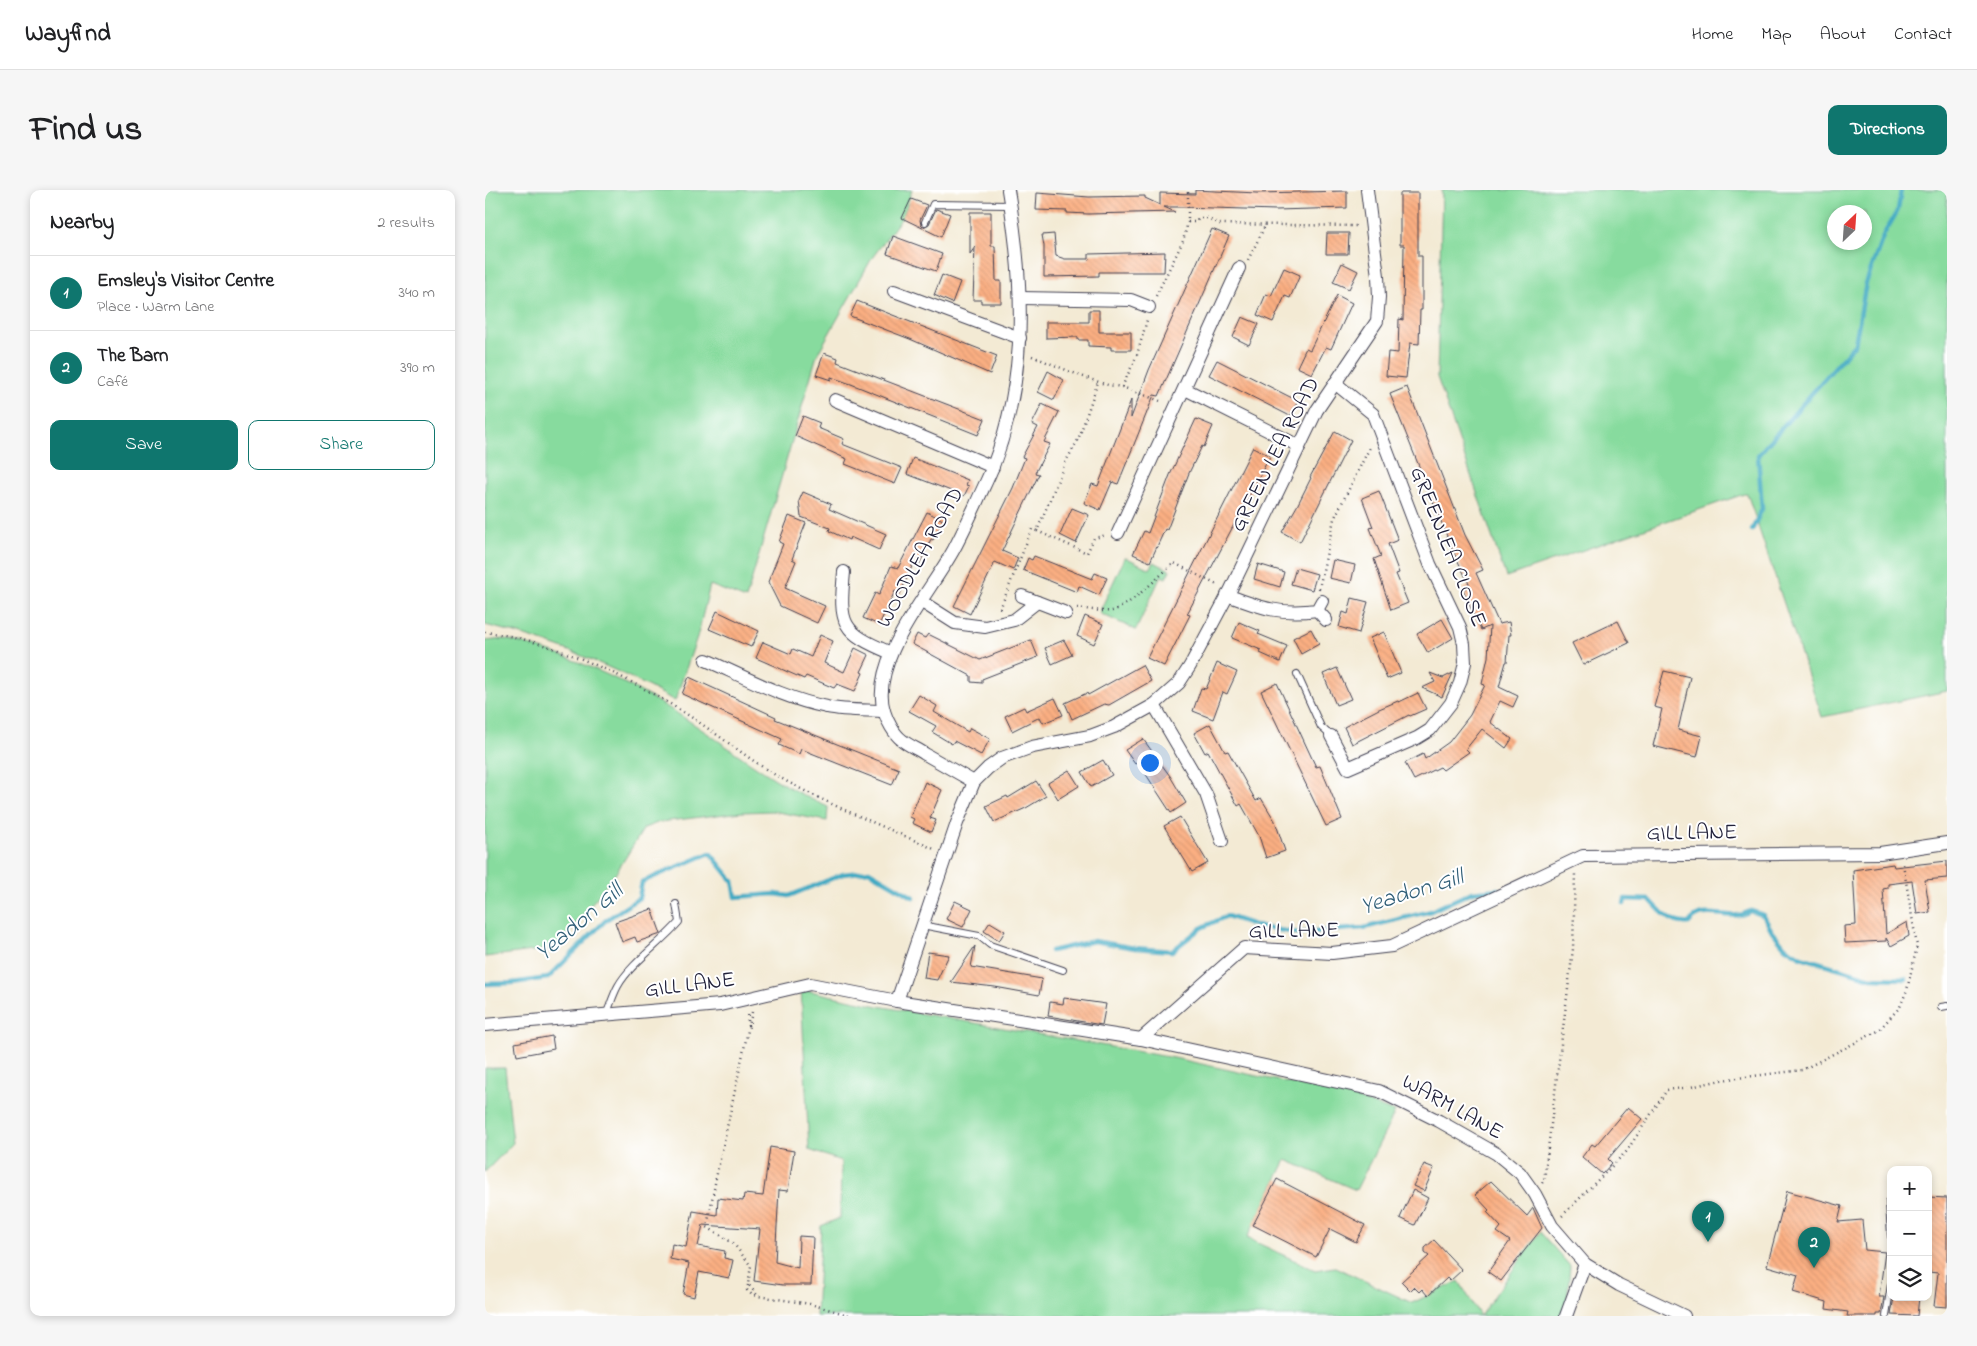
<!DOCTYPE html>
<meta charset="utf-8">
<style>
body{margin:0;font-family:"Indie Flower",sans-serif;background:#f6f6f6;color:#202124}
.controls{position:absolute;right:15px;bottom:15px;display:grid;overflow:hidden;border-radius:10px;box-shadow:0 2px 8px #0003}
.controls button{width:45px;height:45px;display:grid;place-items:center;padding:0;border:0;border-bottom:1px solid #e0e0e0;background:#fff;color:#202124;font:25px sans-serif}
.compass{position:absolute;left:1342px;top:15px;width:45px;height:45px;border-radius:50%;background:#fff;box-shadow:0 2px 8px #0003;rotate:25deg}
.you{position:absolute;left:664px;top:572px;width:18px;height:18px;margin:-12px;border:4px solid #fff;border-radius:50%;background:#1a73e8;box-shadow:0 0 0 8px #1a73e833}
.badge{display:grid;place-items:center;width:32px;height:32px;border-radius:50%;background:#0f766e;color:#fff;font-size:16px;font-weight:700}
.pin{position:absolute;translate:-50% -41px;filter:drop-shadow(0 1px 2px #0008)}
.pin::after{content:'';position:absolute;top:26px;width:18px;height:15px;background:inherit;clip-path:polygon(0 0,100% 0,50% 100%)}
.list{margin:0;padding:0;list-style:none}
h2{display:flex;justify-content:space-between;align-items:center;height:65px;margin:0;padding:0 20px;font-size:21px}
h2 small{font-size:16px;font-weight:400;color:#757577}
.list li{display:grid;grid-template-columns:32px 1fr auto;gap:15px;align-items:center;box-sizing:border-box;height:75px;padding:0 20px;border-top:1px solid #e0e0e0}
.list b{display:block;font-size:19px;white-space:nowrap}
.list p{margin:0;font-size:16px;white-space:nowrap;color:#757577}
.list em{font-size:16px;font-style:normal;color:#757577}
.actions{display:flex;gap:10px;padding:15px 20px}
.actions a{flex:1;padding:11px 0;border:1px solid #0f766e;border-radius:10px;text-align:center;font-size:18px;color:#0f766e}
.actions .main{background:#0f766e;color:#fff}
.icon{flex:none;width:28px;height:28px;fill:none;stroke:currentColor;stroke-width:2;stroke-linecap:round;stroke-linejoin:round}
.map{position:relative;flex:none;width:1462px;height:1126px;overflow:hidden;border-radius:10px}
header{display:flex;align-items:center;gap:30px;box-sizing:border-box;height:70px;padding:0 25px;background:#fff;border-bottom:1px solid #e0e0e0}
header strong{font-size:24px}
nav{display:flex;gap:28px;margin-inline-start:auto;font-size:18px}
.intro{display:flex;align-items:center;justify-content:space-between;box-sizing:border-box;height:120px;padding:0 30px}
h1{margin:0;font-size:35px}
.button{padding:12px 22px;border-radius:10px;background:#0f766e;color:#fff;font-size:18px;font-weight:700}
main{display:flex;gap:30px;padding:0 30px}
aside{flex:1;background:#fff;border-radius:10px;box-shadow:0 2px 8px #0003}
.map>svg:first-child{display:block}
</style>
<header>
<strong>Wayfind</strong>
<nav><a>Home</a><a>Map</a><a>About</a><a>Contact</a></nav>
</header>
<div class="intro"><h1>Find us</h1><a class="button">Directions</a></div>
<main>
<aside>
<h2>Nearby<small>2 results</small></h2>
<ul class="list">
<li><span class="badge">1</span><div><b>Emsley's Visitor Centre</b><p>Place · Warm Lane</p></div><em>340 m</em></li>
<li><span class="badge">2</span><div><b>The Barn</b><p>Café</p></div><em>390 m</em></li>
</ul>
<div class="actions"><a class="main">Save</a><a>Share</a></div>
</aside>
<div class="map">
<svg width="1462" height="1126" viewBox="0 0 1462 1126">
<defs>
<pattern id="building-back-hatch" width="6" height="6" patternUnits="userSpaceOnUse" patternTransform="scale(1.25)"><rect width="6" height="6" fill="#fbaf82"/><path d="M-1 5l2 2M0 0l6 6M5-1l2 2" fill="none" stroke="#d79671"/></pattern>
</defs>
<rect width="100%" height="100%" fill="#fff"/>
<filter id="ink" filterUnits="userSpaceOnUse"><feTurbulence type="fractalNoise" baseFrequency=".02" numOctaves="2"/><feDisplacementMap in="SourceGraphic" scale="10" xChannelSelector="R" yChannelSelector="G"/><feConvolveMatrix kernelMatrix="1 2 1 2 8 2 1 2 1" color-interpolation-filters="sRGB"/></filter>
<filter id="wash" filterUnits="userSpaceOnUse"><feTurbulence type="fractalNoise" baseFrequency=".0096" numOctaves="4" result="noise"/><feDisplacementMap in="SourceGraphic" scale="20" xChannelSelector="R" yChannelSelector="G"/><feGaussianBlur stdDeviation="1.12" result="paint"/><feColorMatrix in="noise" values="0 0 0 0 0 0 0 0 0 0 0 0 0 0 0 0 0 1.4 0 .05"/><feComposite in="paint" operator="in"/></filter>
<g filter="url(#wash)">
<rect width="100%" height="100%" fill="#f3ead4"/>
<g fill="#87db9e" stroke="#547e6c" fill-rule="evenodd">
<path d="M0,0H427L418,26L387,68L332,165L261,409L225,395L213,444L190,511C130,477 67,451 0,435Z"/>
<path d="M957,0H1462V501L1337,527L1262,303L1021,387L952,187ZM1350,22H1380V52H1350Z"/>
<path d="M640,367L665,379L669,372L685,380L681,388L676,386L651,440L614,423Z"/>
<path d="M19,449C91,465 156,498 216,539C258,567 296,597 343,617L342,631L287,621L257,622L175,632L159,638L131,683L72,758L0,767V451Z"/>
<path d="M316,799L393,816L689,868L868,907L910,922L871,1000L801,970L762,1048L830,1080L850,1077L927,1113L974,1091L995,1126L1055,1042L1085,1076L1082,1113L1075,1126H331L336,1036L355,1028L356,971L324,960Z"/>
<path d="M0,878H20L28,953L0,982Z"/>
</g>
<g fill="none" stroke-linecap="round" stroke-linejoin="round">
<g stroke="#43aac3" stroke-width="4.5">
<path d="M1267,340L1277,319L1273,265L1370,154L1381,93L1399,44L1413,20L1416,0"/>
<path d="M1139,714L1140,709L1165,710C1176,722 1187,735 1204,733C1216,716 1238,728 1254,725C1258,725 1262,722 1266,721L1278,725L1287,741L1300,757L1316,767L1386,788L1421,789"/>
<path d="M566,761L609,751L650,758L687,761L716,738L742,726L775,737L812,743L879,738L946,721L987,702L1013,699"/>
<path d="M0,794L27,793L63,788L121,730L154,708L157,692L225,663L248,691L251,707L290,704L304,706L358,684L384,681L428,707"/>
</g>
</g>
<g id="blocks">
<g fill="url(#building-back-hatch)">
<path d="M710,0L772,3L862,1V18L791,20L697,17H679L690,22L603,24L582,23V21L551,20L552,3L604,7L660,6V8L675,15V3L710,4Z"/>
<path d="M915,3H933V66H937V120H935L934,154L925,153L921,188L901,186L903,162L913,163L914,129L918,130L919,55H915Z"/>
<path d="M426,9L442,15L435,30L436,35L438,37L444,34L451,19L465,24L456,47L417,28Z"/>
<path d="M485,22H506V56H510L511,91H516V113H496V110H488L490,57L485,64Z"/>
<path d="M727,39L744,46L674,206L669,205L633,294L627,292L615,320L599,313L607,294L613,296L646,210V228L664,180Z"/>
<path d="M842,43H864L863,64H841Z"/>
<path d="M569,44L571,66L580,69H604V64L680,62L679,82H614V86L559,87V56L557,45Z"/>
<path d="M408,46L457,64L451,81L402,64Z"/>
<path d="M857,73L873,81L864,99L848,92Z"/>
<path d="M799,78L815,85L805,108L800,106L788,132L772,125L781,104L786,106Z"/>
<path d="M457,85L475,92L467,113L449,105Z"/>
<path d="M852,105L867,113L846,159L841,157L827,184L812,177L821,158L825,160Z"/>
<path d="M372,111L512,166L505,184L425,149L365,126Z"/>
<path d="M604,120H614V142H646V160H626V157L603,156V150H593V147L561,148V132H604Z"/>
<path d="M757,127L774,134L764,155L748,147Z"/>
<path d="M339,163L353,168L352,172L500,229L493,245L366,194L346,187V190L331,185Z"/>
<path d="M732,170L813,211L805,226L724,185Z"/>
<path d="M563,181L579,190L569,210L553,202Z"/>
<path d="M922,197L980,345L998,380L991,383L1014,434L1024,432L1026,445H1024L1022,472H1021L1014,497L1033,506L1028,517L1015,511L1005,532L1027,549L1021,558L997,539L981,559L984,562L958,580L955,577L929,590L920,573L938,564L940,569L964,552L985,525L1000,495L997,494L1003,467L1005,436L996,440L987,421L978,399L985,396L968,361L905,204Z"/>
<path d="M557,214L574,222L559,252L565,254L550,283L554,284L517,361L533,368L528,380L510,372L485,424L469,416L528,298L540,268L537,267L553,237L547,234Z"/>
<path d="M318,226L335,233L333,238L359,249L357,254L417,278L410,294L360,274L362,269L310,246Z"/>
<path d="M711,229L728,236L719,257L717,256L704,283L682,340L680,339L665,372L648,364L659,341L663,343L685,285Z"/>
<path d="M850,241L866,250L815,352L797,342L812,316L826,288L825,287Z"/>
<path d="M768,257L785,266L702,424L705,425L679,476L662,468Z"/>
<path d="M428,268L483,290L481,295L484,296L479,306L422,284Z"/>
<path d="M894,301L913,350L903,354L914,383L911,384L923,413L906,420L889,369L896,366L885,338L888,337L877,308Z"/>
<path d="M318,302L346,314L344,319L401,344L394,360L365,347L364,350L344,341L345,338L316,327L314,311Z"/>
<path d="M587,318L604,325L591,353L575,345Z"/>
<path d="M442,322L458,330L448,350L446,349L433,377L428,374L415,404L410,401L394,435L378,428L390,403L394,405L406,376L413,378Z"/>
<path d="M304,326L321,333L307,369L311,371L300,398L340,416L332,433L295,416L283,392L298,354L294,352Z"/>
<path d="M549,366L607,389L610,383L622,388L614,405L594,396L592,402L538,380L543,368L547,370Z"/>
<path d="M848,370L870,375L866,393L844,388Z"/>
<path d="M773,374L799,382L795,397L769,389Z"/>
<path d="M811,378L832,384L827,400L806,394Z"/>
<path d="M867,408L883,412L874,443L854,437L858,422L863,424Z"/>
<path d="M232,421L274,441L266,457L224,439Z"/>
<path d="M600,426L618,434L609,454L592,446Z"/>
<path d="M957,429L968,448L943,463L932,444Z"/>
<path d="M1133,431L1144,453L1098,475L1087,453Z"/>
<path d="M754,432L775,441L773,444L802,456L795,472L775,463L776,460L747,448Z"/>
<path d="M826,439L834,454L816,464L808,448Z"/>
<path d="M899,442L916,483L902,489L885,448Z"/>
<path d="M432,444L440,448L443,444L495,470L546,450L553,467L497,489V493L486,492V486L427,454Z"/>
<path d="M335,445L348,451L339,473L359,482L370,458L384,465L376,482L378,483L370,501L352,494L349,498L321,486L319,489L271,468L278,452L306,464L308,459L326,467Z"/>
<path d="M579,450L587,465L567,474L560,458Z"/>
<path d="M732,473L752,482L742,504L738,502L728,529L708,521L716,498L721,499Z"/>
<path d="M657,475L666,491L624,515L619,514L587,529L580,513L602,503L603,505Z"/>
<path d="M852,478L866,509L851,515L838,484Z"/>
<path d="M1179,481L1205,487L1193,540L1217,546L1212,567L1168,556L1177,519L1169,517Z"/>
<path d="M945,483L958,488L968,483L957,507L937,498L950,492Z"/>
<path d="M204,487L291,527L290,529L414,579L407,595L316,559L314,564L294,555L297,549L197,504Z"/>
<path d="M792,493L831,577L835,576L857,629L841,636L776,501Z"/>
<path d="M933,503L941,519L925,526L924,525L867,554L859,537L894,519L913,511L914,512Z"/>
<path d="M434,505L452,516L449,522L483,542L485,538L505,549L496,565L469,551L467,554L447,542L451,536L424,521Z"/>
<path d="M570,508L578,525L558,533L555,527L527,541L520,526L539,517L541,521Z"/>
<path d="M725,534L740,562L743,561L771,611L776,608L790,631L800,661L781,668L774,646L756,614L753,616L723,561L720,563L709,543Z"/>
<path d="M658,549L685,586L701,613L686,623L653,572L650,574L640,560Z"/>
<path d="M618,570L627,585L606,597L597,582Z"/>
<path d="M584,580L594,596L573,609L563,593Z"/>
<path d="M551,591L561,606L541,618L509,632L501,616L522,606L523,608Z"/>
<path d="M440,592L457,600L445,628L451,630L446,642L427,633L429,629L425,627Z"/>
<path d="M695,627L723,673L707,682L679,636Z"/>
<path d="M1462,671V688L1440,690L1445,722L1432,724L1427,691L1403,694V698L1398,699L1401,744L1422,732L1424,746L1406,756L1401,748V751L1360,753L1359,736L1371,735L1368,680L1408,674L1409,677Z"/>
<path d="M470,711L487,719L478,737L461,729Z"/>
<path d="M167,719L176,744L152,752L150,747L137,752L130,732Z"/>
<path d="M505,732L520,741L514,751L499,741Z"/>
<path d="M490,756L486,777L557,789L554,805L510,797L466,792Z"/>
<path d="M443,762L464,765L452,790L439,788Z"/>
<path d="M579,808L621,814L617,835L563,826L565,812L578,814Z"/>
<path d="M67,846L69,859L32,866L30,853Z"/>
<path d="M1143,917L1157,929L1123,969L1127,973L1117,984L1097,967L1107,954L1110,956Z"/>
<path d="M285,957L309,961L303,1001L294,1000L290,1072L313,1078L314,1046L328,1047L326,1095H298L269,1091L275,1039L218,1035L213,1056L240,1061L239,1068L248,1070L244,1088L214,1082L209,1107L198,1104L204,1073L185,1069L187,1054L201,1057L208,1021L232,1025L233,1008L258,1011L259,1004L278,1006Z"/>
<path d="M939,974L949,978L939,1001L928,996Z"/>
<path d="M792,989L880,1035L871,1052L845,1039L831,1067L768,1035Z"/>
<path d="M1006,991L1042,1026L1048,1018L1057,1038L1016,1091L1003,1082L1025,1051L1012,1042L1016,1037L1002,1022L1004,1020L990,1005Z"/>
<path d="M928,1000L943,1008L930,1035L915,1028Z"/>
<path d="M1302,1001L1357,1016L1353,1032L1377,1030L1380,1060L1400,1062L1394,1107H1399L1396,1124H1392V1126H1362L1363,1122L1341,1119L1342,1112L1308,1102L1313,1085L1282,1076Z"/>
<path d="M1443,1007L1462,1008V1117L1449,1116L1453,1083L1443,1082Z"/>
<path d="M949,1050L977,1080L965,1091L962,1088L943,1106L937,1099L934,1102L929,1097L925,1101L916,1092L944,1066L940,1063V1058Z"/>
<path d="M1409,1107H1434L1432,1126L1406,1125Z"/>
</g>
</g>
</g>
<g filter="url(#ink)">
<use href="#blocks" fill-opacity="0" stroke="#414052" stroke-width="1"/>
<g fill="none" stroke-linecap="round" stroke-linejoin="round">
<g stroke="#414052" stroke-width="8">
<g id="lane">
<path d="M440,32L448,14L525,15"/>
<path d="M812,484L836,537L846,546"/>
<path d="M437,735L494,746L505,755L578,780"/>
<path d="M1456,817L1462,816"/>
<path d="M121,825C125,816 128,805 133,796C145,774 177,752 194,732L191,714"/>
<path d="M1404,1012L1406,1046"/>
<path d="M1401,1126L1406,1095"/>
</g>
</g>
<g stroke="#414052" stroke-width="14">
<g id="street">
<path d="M409,101L535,148"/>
<path d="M536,108L646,110L664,117"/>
<path d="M700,199L814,256"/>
<path d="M350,210L508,277"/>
<path d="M633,343L754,78"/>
<path d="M359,382C354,435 356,442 406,463"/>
<path d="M742,405C776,418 796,425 832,420L837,411"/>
<path d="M537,406L581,423"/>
<path d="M437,412L470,433L500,437L529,430L552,412"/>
<path d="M832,420L841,430"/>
<path d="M221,470C260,487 300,509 342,517C360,521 381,520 399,521"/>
<path d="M669,515L721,604L737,651"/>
<path d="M846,546L863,578L932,548L945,540L966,513L975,493L980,473L979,454L975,437L945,374L888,224L850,193"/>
<path d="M489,592C473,583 456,573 440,564C433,559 424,556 417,550C409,544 402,531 399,521C384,470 446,402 469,359C477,344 484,329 491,314C496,302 503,289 508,276C543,185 539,94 523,0"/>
<path d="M412,811L472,633L489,592L503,578L517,568L547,557L605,546L629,537L669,515L694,493L705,476L745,401L832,220L892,131L894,107L893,86L882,0"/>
<path d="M0,835L235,815L325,794L412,811L656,849L759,758L847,763L907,756L1098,666L1395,663L1462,653"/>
<path d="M656,849L894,901L954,931L1012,964L1035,983L1050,1004L1067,1036L1100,1074L1134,1095L1199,1126"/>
<path d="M1081,1126L1100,1074"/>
</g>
</g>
<g stroke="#414052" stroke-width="2.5" stroke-dasharray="1 4" stroke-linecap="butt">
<path d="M703,32H711L714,28H722L735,34L873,36"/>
<path d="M763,70L780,36"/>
<path d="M671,106L698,51L703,32V0"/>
<path d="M547,166L596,186L623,195L637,197L678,212"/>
<path d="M637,197L652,165L662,130"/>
<path d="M552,341L602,363L609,348L622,345"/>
<path d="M834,399L849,329L886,255"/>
<path d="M592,418C600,419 621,422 627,421C645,416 674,386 689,373L734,396"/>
<path d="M515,419L547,339L552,341L580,273L593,250L613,192"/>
<path d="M0,442C69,450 152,491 209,529C235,546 260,566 287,583C338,613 396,635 449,659"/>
<path d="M267,822L231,988L222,1037L248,1053L266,1076L263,1094L273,1106L325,1114L367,1126"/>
<path d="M263,836V821"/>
<path d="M1057,993L1059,990L1088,759L1090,683"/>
<path d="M1077,1026L1141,962L1182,900L1206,897L1236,890L1317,880L1393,841L1415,817L1422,800L1432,756L1418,674"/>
<path d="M263,1095L262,1100L267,1105L272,1106"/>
</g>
<use href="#lane" stroke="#fff" stroke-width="6"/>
<use href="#street" stroke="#fff" stroke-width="12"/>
</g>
</g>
<g text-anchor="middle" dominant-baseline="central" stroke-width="4" stroke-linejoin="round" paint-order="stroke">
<g font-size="22" fill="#22223b" stroke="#fff">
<text transform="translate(791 265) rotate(-63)">GREEN LEA ROAD</text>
<text transform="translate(962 357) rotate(68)">GREENLEA CLOSE</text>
<text transform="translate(436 368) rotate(-61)">WOODLEA ROAD</text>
<text transform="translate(1207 644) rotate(-1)">GILL LANE</text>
<text transform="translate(809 742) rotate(-1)">GILL LANE</text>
<text transform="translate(205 796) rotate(-7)">GILL LANE</text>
<text transform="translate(967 918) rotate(29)">WARM LANE</text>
</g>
<g font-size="24" font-style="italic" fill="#315f78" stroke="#fff">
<text transform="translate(927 703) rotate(-17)">Yeadon Gill</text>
<text transform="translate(95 733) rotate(-40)">Yeadon Gill</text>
</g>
</g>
</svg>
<div class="controls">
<button>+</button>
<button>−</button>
<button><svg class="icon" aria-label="layers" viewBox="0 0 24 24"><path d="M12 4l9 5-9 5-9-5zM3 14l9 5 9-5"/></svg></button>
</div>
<svg class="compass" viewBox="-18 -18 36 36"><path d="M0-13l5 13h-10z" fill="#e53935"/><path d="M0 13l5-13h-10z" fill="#757577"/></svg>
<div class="you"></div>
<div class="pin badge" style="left:1223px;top:1052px">1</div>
<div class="pin badge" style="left:1329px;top:1078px">2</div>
</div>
</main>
